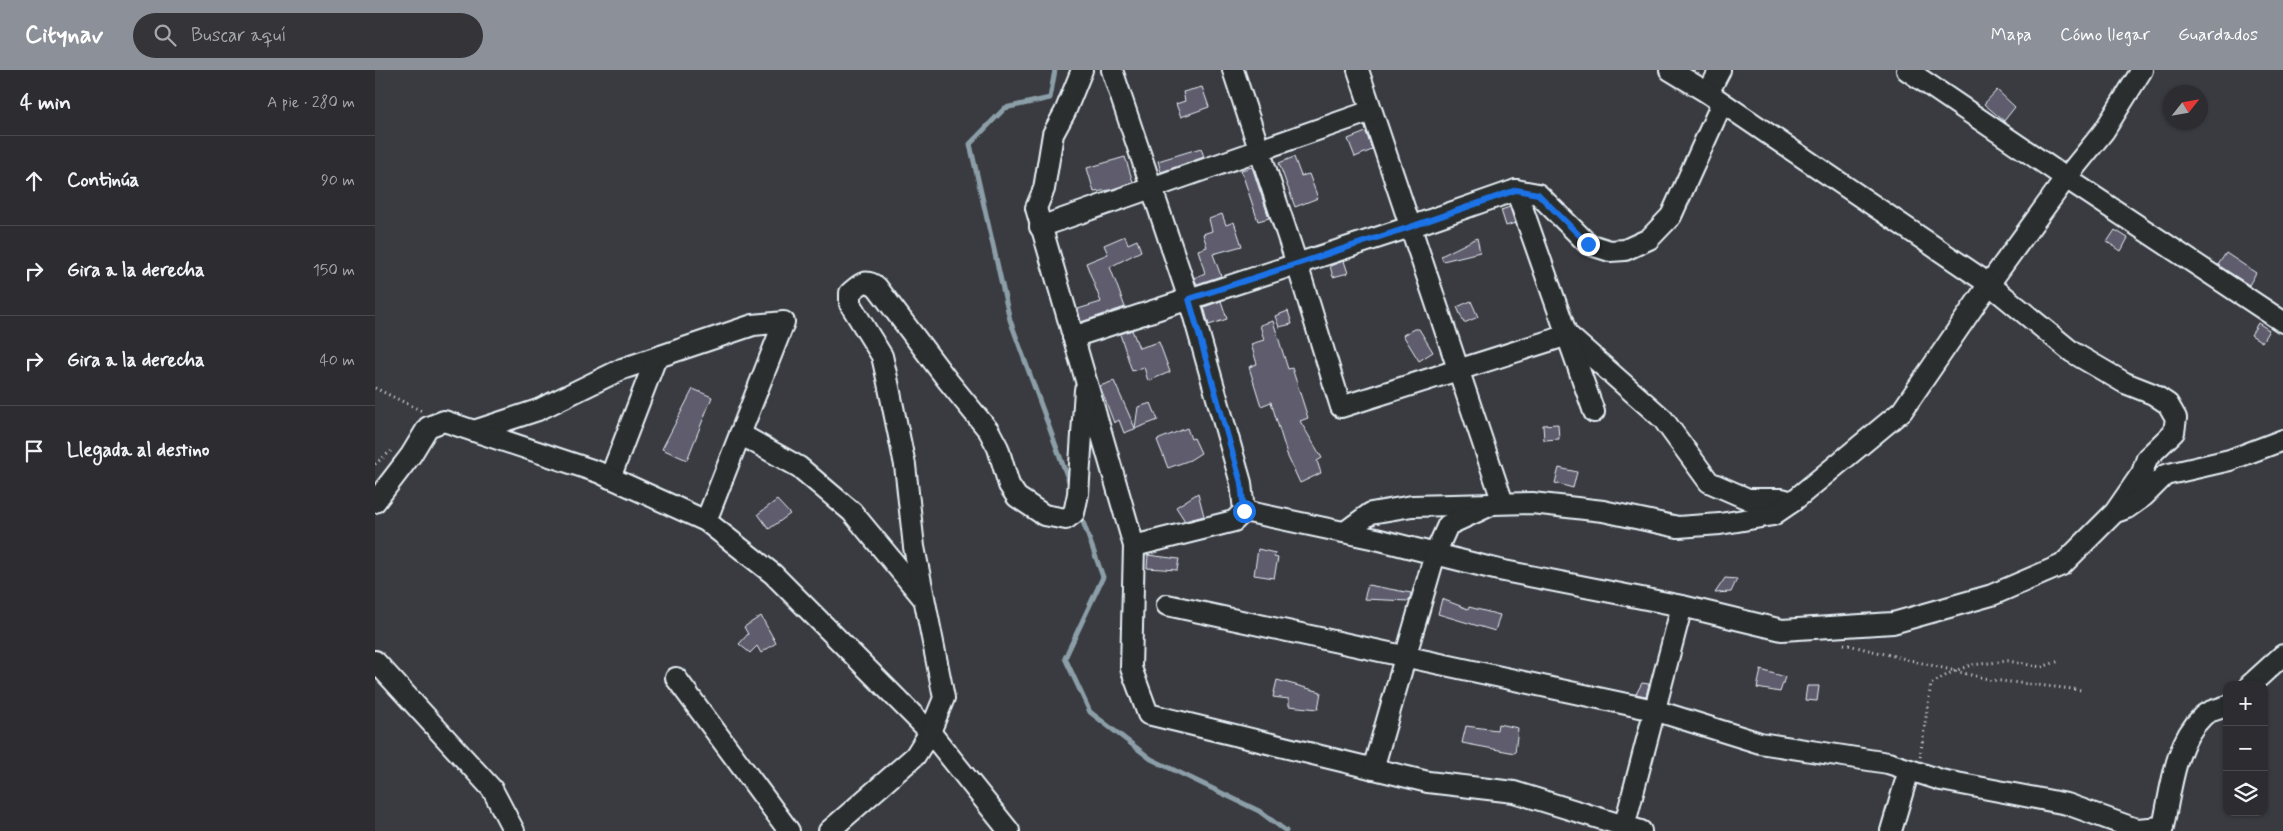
<!DOCTYPE html>
<html lang="es">
<meta charset="utf-8">
<style>
body{margin:0;font-family:Mynerve,sans-serif;background:#343439;color:#f1f3f6}
.controls{position:absolute;right:15px;bottom:15px;display:grid;overflow:hidden;border-radius:10px;box-shadow:0 1px 4px #0004}
.controls button{width:45px;height:45px;display:grid;place-items:center;padding:0;border:0;border-bottom:1px solid #48484d;background:#2c2c31;color:#f1f3f6;font:25px sans-serif}
.compass{position:absolute;left:1788px;top:15px;width:45px;height:45px;border-radius:50%;background:#2c2c31;box-shadow:0 1px 4px #0004;rotate:59deg}
.stop{position:absolute;width:15px;height:15px;margin:-11px;border:4px solid #1a73e8;border-radius:50%;background:#fff}
.stop.end{background:#1a73e8;border-color:#fff;box-shadow:0 1px 5px #0008}
.list{margin:0;padding:0;list-style:none}
h2{display:flex;justify-content:space-between;align-items:center;height:65px;margin:0;padding:0 20px;font-size:21px}
h2 small{font-size:16px;font-weight:400;color:#a6a7ab}
.list li{display:grid;grid-template-columns:32px 1fr auto;gap:15px;align-items:center;box-sizing:border-box;height:90px;padding:0 20px;border-top:1px solid #48484d}
.list b{display:block;font-size:19px;white-space:nowrap}
.list em{font-size:16px;font-style:normal;color:#a6a7ab}
.icon{flex:none;width:28px;height:28px;fill:none;stroke:currentColor;stroke-width:2;stroke-linecap:round;stroke-linejoin:round}
.map{position:relative;flex:none;width:1908px;height:761px;overflow:hidden}
header{display:flex;align-items:center;gap:30px;box-sizing:border-box;height:70px;padding:0 25px;background:#8c9099;color:#fff}
header strong{font-size:24px}
nav{display:flex;gap:28px;margin-inline-start:auto;font-size:18px}
.search{width:350px;height:45px;background:#343439;display:flex;align-items:center;gap:12px;box-sizing:border-box;padding:0 18px;border-radius:28px;color:#a6a7ab;font-size:19px}
main{display:flex}
aside{flex:1;background:#2c2c31}
.map>svg:first-child{display:block}
</style>
<header>
<strong>Citynav</strong>
<div class="search"><svg class="icon" aria-label="search" viewBox="0 0 24 24"><circle cx="10" cy="10" r="6"/><path d="M15 15l6 6"/></svg>Buscar aquí</div>
<nav><a>Mapa</a><a>Cómo llegar</a><a>Guardados</a></nav>
</header>
<main>
<aside>
<h2>4 min<small>A pie · 280 m</small></h2>
<ul class="list">
<li><svg class="icon" aria-label="ahead" viewBox="0 0 24 24"><path d="M12 20V5M6 11l6-6 6 6"/></svg><div><b>Continúa</b></div><em>90 m</em></li>
<li><svg class="icon" aria-label="right" viewBox="0 0 24 24"><path d="M7 20v-9h11M14 6l5 5-5 5"/></svg><div><b>Gira a la derecha</b></div><em>150 m</em></li>
<li><svg class="icon" aria-label="right" viewBox="0 0 24 24"><path d="M7 20v-9h11M14 6l5 5-5 5"/></svg><div><b>Gira a la derecha</b></div><em>40 m</em></li>
<li><svg class="icon" aria-label="arrive" viewBox="0 0 24 24"><path d="M6 21V4h12l-3 4 3 4H6"/></svg><div><b>Llegada al destino</b></div></li>
</ul>
</aside>
<div class="map">
<svg width="1908" height="761" viewBox="0 0 1908 761">
<rect width="100%" height="100%" fill="#3a3b41"/>
<filter id="ink" filterUnits="userSpaceOnUse"><feTurbulence type="fractalNoise" baseFrequency=".02" numOctaves="2"/><feDisplacementMap in="SourceGraphic" scale="10" xChannelSelector="R" yChannelSelector="G"/><feConvolveMatrix kernelMatrix="1 2 1 2 8 2 1 2 1" color-interpolation-filters="sRGB"/></filter>
<g filter="url(#ink)">
<g fill="none" stroke-linecap="round" stroke-linejoin="round">
<g stroke="#8c9fa8" stroke-width="5">
<path d="M680,0L675,28L630,38L595,74L635,250L696,417"/>
<path d="M707,449L728,507L690,588L715,642L776,689L884,741L911,761"/>
</g>
</g>
<g fill="#5e5c6d" stroke="#e8f1f8">
<path d="M827,17L834,37L806,47L801,34L810,31L808,22Z"/>
<path d="M1622,20L1640,37L1629,51L1609,34Z"/>
<path d="M991,62L997,80L980,87L973,69Z"/>
<path d="M826,78L829,87L786,102L783,91Z"/>
<path d="M750,87L758,112L735,120L719,122L712,98Z"/>
<path d="M919,87L926,106L934,104L943,128L920,137L904,93Z"/>
<path d="M877,97L894,148L883,151L866,100Z"/>
<path d="M1135,137L1140,153L1131,156L1126,140Z"/>
<path d="M847,144L851,155L859,152L867,176L838,184L846,206L822,214L819,208L830,203L823,180L832,177L828,164L837,161L834,149Z"/>
<path d="M1740,160L1753,168L1746,181L1732,172Z"/>
<path d="M750,166L753,174L762,170L766,181L735,197L750,237L706,252L703,239L726,232L711,193L733,184L729,175Z"/>
<path d="M1102,168L1105,182L1068,191L1066,186Z"/>
<path d="M1851,183L1881,203L1874,215L1843,195Z"/>
<path d="M969,191L973,203L958,207L955,196Z"/>
<path d="M846,231L852,249L834,255L829,237Z"/>
<path d="M1096,231L1103,247L1089,253L1082,237Z"/>
<path d="M913,241L917,254L904,257L900,246Z"/>
<path d="M898,251L913,299L917,298L933,348L925,351L947,388L942,391L946,403L925,413L913,387L896,332L886,336L874,297L882,294L876,274L889,270L885,255Z"/>
<path d="M1883,253L1894,260L1887,272L1876,265Z"/>
<path d="M1039,259H1044L1058,282L1044,291L1028,265Z"/>
<path d="M757,260L764,278L784,272L795,302L773,311L769,297L757,301L745,264Z"/>
<path d="M739,311L760,358L763,337L776,333L783,350L749,363L744,350L739,353L725,316Z"/>
<path d="M318,319L337,327L312,390L287,379Z"/>
<path d="M1183,354L1184,369L1169,370L1168,355Z"/>
<path d="M812,358L816,369L819,368L826,383L815,390L793,398L782,370Z"/>
<path d="M1184,398L1202,402L1198,418L1180,413Z"/>
<path d="M823,423L829,446L810,451L801,437Z"/>
<path d="M402,430L415,444L394,459L383,444Z"/>
<path d="M883,479L900,483L899,487L903,488L899,508L879,505Z"/>
<path d="M773,485L804,489L802,500L772,498Z"/>
<path d="M1350,508L1362,509L1356,522L1340,523Z"/>
<path d="M993,515L1036,523L1034,531L989,529Z"/>
<path d="M1067,529L1093,539L1094,537L1125,545L1120,561L1063,544Z"/>
<path d="M386,546L401,573L386,583L382,576L375,583L364,574L373,564L369,557Z"/>
<path d="M1386,600L1410,607L1405,622L1382,618Z"/>
<path d="M902,610L946,622L943,639L914,636V629L898,627Z"/>
<path d="M1267,613L1274,614L1271,626L1261,624Z"/>
<path d="M1432,616H1444L1442,631L1430,630Z"/>
<path d="M1123,654L1143,658L1140,683L1087,673L1091,656L1122,660Z"/>
</g>
<g fill="none" stroke-linecap="round" stroke-linejoin="round">
<g stroke="#e8f1f8" stroke-width="24">
<g id="minor">
<path d="M707,0L690,42L678,64L669,119L661,138L759,476L756,598L773,644L1053,712L1139,722L1266,761"/>
<path d="M737,0L814,229L866,413L869,441L859,451L759,476"/>
<path d="M858,0L922,194L966,337L1193,265L1288,349L1334,412L1373,429H1407L1417,432L1527,341L1614,214L1691,108L1729,61L1767,0"/>
<path d="M983,0L1128,433"/>
<path d="M1532,0L1691,108L1908,252"/>
<path d="M1333,23L1345,0"/>
<path d="M1141,120L1219,342"/>
<path d="M665,157L996,41"/>
<path d="M698,267L1035,157L1141,120L1163,124L1213,174L1235,181L1250,180L1274,169L1296,146L1347,33"/>
<path d="M99,361L163,340L247,299L378,255L409,252L331,451"/>
<path d="M365,364L424,397L477,442L549,529"/>
<path d="M235,408L281,288"/>
<path d="M0,432L36,385L53,357L69,351L223,402L331,451L398,504L555,662L634,761"/>
<path d="M869,441L1001,469L1124,500L1307,536L1407,560L1518,553L1617,525L1687,495L1740,442L1767,403L1772,388L1799,362L1801,348L1793,334L1778,324L1750,313L1697,282L1614,214L1333,23L1295,0"/>
<path d="M1744,441L1752,438L1769,426L1790,405L1855,390L1908,370"/>
<path d="M970,462L996,443L1037,436L1157,433L1228,441L1303,457L1345,454L1398,445L1417,432"/>
<path d="M792,535L1279,640L1385,673L1513,693L1566,710L1692,734L1761,759L1788,757"/>
<path d="M0,591L117,719L139,761"/>
<path d="M301,608L414,761"/>
<path d="M1875,615L1908,585"/>
<path d="M998,699L1060,484L1073,455L1114,436"/>
<path d="M454,761L540,686L555,662L569,628L539,477L530,395L512,308L507,286L475,234V223C485,214 490,208 502,217L573,311L614,361L623,378L634,415L642,427L669,445L691,449L699,443L703,424L710,320"/>
<path d="M1248,761L1307,536"/>
<path d="M1516,761L1534,700"/>
<path d="M1787,761C1796,724 1798,675 1827,647C1832,641 1844,639 1852,636"/>
</g>
</g>
<g stroke="#e8f1f8" stroke-width="3" stroke-dasharray="1 4" stroke-linecap="butt">
<path d="M0,318L47,341"/>
<path d="M0,394L16,381"/>
<path d="M1469,574L1617,610L1707,620"/>
<path d="M1545,687L1556,614L1577,602L1596,595L1633,591L1666,597L1685,591"/>
</g>
<use href="#minor" stroke="#2a2d2e" stroke-width="20"/>
</g>
</g>
<g fill="none" stroke-linecap="round" stroke-linejoin="round" filter="url(#ink)">
<path stroke="#1a73e8" stroke-width="6" d="M869,441L866,413L814,229L1035,157L1141,120L1163,124L1213,174"/>
</g>
</svg>
<div class="controls">
<button>+</button>
<button>−</button>
<button><svg class="icon" aria-label="layers" viewBox="0 0 24 24"><path d="M12 4l9 5-9 5-9-5zM3 14l9 5 9-5"/></svg></button>
</div>
<svg class="compass" viewBox="-18 -18 36 36"><path d="M0-13l5 13h-10z" fill="#e53935"/><path d="M0 13l5-13h-10z" fill="#a6a7ab"/></svg>
<div class="stop" style="left:869px;top:441px"></div>
<div class="stop end" style="left:1213px;top:174px"></div>
</div>
</main>
